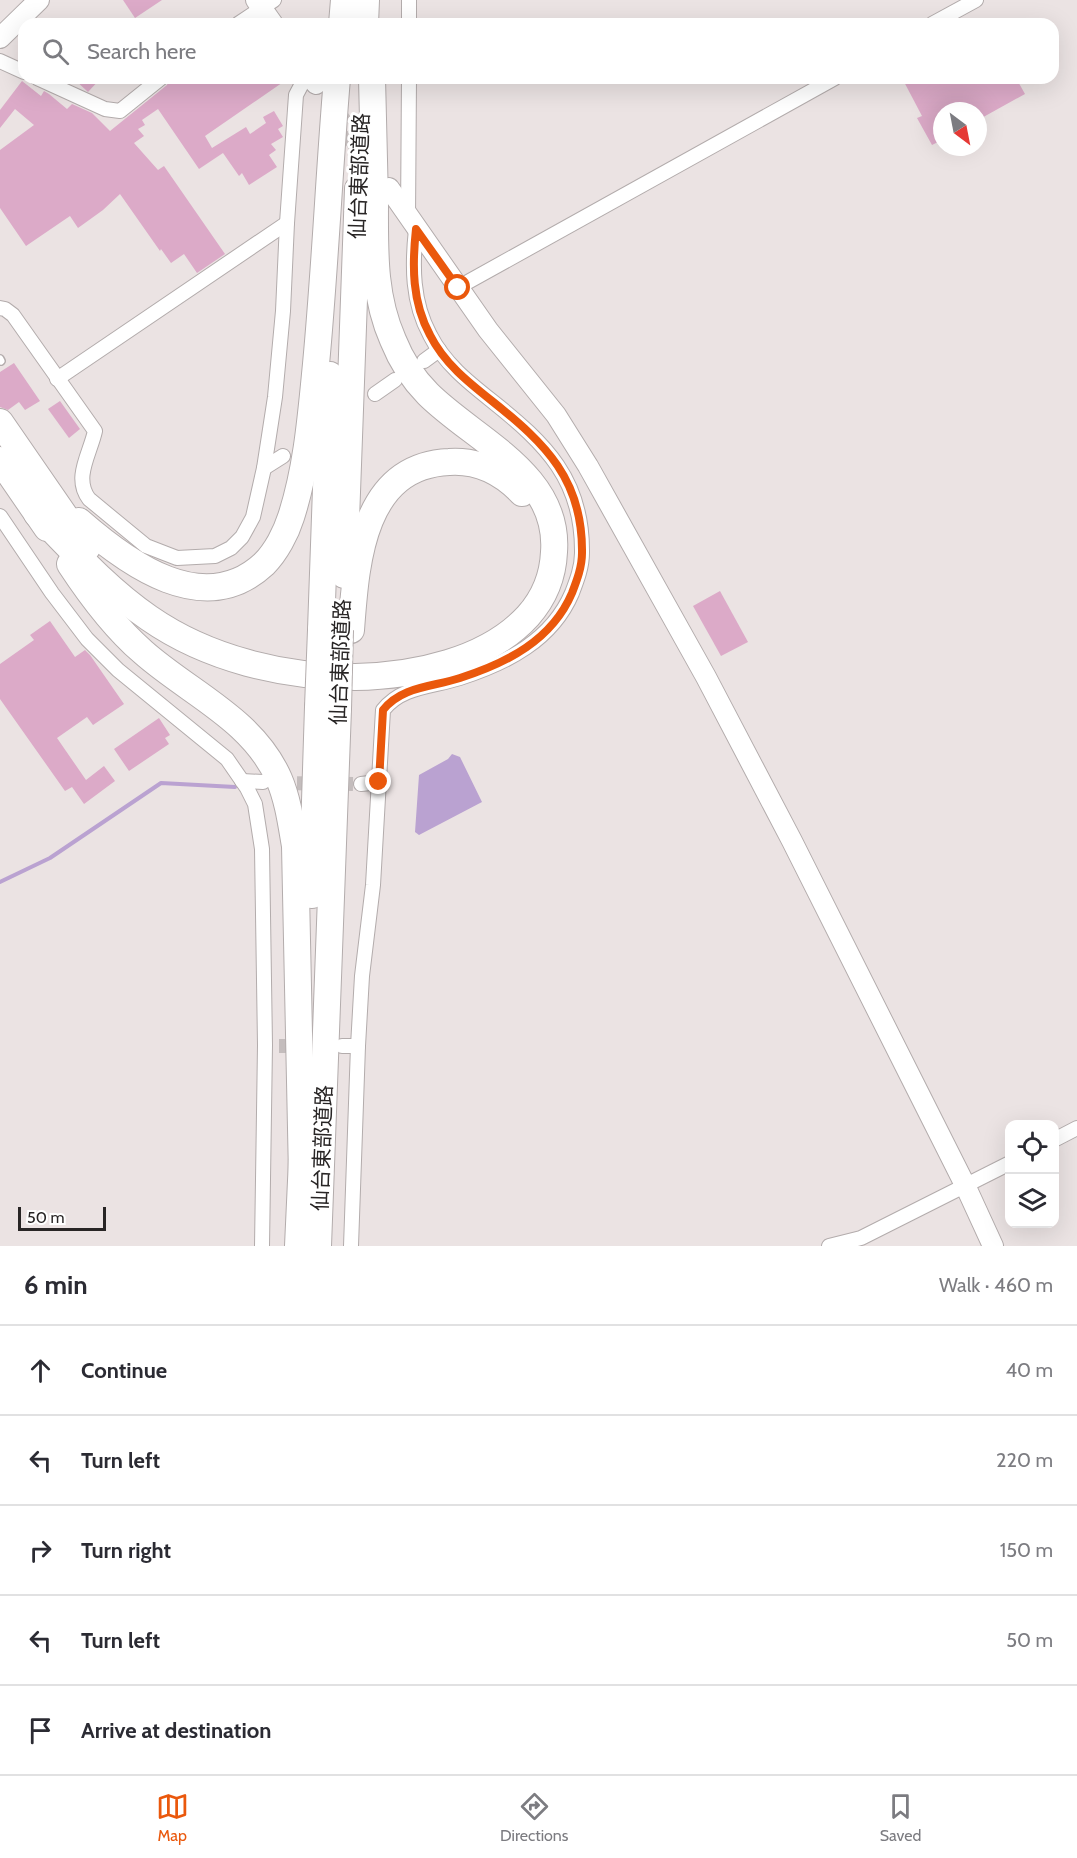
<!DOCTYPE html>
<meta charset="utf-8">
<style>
body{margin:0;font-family:Cabin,"Noto Sans JP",sans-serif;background:#f7f7f7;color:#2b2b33}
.controls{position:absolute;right:18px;bottom:18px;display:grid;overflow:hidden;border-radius:12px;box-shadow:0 6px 24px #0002}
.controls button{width:54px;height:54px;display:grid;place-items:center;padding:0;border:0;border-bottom:2px solid #e1e1e2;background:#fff;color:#2b2b33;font:30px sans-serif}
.compass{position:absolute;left:933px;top:102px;width:54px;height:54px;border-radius:50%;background:#fff;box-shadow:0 6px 24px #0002;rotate:148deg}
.scale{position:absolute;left:18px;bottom:15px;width:88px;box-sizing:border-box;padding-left:6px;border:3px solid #282525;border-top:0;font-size:16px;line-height:21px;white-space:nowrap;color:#282525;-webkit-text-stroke:4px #fff;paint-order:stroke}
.stop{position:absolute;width:18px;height:18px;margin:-14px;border:4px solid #ea580c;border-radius:50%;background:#fff}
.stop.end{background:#ea580c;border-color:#fff;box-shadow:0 2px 6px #0008}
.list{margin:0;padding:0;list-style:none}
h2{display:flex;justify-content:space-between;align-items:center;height:78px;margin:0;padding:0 24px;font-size:26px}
h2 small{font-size:20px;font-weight:400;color:#7c7c81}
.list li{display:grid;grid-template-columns:39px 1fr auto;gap:18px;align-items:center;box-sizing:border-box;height:90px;padding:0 24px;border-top:2px solid #e1e1e2}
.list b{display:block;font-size:22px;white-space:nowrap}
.list em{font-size:20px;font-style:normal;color:#7c7c81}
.icon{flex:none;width:33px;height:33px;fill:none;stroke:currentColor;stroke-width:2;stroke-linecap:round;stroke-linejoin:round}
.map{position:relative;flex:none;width:1077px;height:1246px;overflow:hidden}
.search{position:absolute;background:#fff;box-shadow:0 6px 24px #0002;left:18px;right:18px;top:18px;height:66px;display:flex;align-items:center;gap:15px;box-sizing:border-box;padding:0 21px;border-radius:18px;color:#7c7c81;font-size:22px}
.sheet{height:528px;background:#fff}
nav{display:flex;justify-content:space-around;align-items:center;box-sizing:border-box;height:84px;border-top:2px solid #e1e1e2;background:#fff;font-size:16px;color:#7c7c81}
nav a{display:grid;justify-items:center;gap:3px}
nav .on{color:#ea580c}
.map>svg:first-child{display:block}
</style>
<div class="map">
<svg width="1077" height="1246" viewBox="0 0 1077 1246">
<rect width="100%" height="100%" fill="#ebe3e3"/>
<path fill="#baa2d1" d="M452,754L460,757L482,802L419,835L415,832L419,775L448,759Z"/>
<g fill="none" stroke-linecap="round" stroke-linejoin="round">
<path stroke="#baa2d1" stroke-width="4" d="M0,882L50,858L161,783L235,787"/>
</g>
<g fill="#dcaac8">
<path d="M123,0H162L135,18Z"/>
<path d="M73,78H101L88,92Z"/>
<path d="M170,78H289L205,136L212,148L246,127L250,134L266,123L263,117L274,111L283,126L278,129L283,137L271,144L276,150L269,155L277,167L249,185L242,173L239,176L223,153L199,169L158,109L142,120L145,125L138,129L144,136L134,143L158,170L164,166L225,254L197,273L184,254L171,263L161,249L160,251L120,194L103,210L78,228L70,216L26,246L0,208V150L34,125L15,109L0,128V110L22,81L41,96L44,91L49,94L67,109L72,104L92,113L110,131L167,85Z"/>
<path d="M902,78H1016L1025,94L978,120V111H942V140L932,145L917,118L922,116Z"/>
<path d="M14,363L40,401L25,410L19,402L8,410L0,407V372Z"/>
<path d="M60,401L80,429L69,438L48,409Z"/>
<path d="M720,591L748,642L721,656L693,606Z"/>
<path d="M50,621L75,657L85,650L90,655L124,704L93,725L87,717L57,738L86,780L104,766L115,781L84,804L72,787L65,791L0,699V664L34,640L30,635Z"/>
<path d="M159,718L170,735L165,738L169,744L129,771L114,749Z"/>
</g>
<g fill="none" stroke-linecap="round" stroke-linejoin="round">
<g stroke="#c4bdbd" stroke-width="14" stroke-dasharray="14 7" stroke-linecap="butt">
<path d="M276,783L361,784"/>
<path d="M279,1046H331"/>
</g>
<path stroke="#c4bdbd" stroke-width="20" stroke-dasharray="20 10" stroke-linecap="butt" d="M331,106L376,171"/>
<g stroke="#b3acac" stroke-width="10">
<path id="lane" d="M0,359L1,361"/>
</g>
<g stroke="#b3acac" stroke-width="16">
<g id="street">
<path d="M409,0V24"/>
<path d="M238,24L274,0"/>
<path d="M932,24L976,0"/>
<path d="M0,61L24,72"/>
<path d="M37,78L105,109L120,111L161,78"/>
<path d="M408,217L409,78"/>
<path d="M457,288L835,78"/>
<path d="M0,308L5,309L13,315L95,431C90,454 73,478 89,499L146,546L177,558L215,556L231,548L242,537L253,517L264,468L275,397L283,311L287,223L296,95L305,78"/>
<path d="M424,361L439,350"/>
<path d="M57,379L287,223"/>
<path d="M375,394L395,380"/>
<path d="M264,468L283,456"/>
<path d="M0,516L52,593L87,639L118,670L227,759L247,788L255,804L262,849L265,1045L262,1246"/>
<path d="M242,781L263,782"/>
<path d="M361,784L379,782"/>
<path d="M342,1046H358"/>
<path d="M1054,1140L1077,1128"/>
<path d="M351,1246L358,1046L362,976L373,885L383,710C402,686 432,687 460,678C507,663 552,640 572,593C577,580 582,567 582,553C583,480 546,444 492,401C468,382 444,363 430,335C412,302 412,266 416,229"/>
<path d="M829,1246L861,1238L1010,1163"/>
</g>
</g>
<g stroke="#b3acac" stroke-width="22">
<g id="secondary">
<path d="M256,0L273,24"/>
<path d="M0,38L39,0"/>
<path d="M312,78L316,84"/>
<path d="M389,188L488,330L556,415L588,466L706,677L792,841L965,1185L993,1246"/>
</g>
</g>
<g stroke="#b3acac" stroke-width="28">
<g id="highway">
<path d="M342,24L344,0"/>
<path d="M365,24L366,0"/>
<path d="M0,422L87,548"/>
<path d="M0,460L47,528"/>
<path d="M37,514C73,551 107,589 149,618C208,659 284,677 355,677C414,676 487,661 528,616C544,598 553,576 554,552C560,474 474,440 428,394C413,379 401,360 393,340C373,295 375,249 375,201C374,160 373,119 372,78"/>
<path d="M79,521C127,563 204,620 264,564C276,552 286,533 291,517C307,468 311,415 316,364C325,269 329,173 337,78"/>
<path d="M70,564C91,596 114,627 143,652C189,693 253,719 279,779C288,800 291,823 295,846L302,1175"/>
<path d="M344,575L358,189"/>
<path d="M321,630L330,375"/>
<path d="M351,630C356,565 361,466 449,462C478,460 502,472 522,493"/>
<path d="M312,895L318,707"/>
<path d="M298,1246L302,1159"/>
<path d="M318,1246L338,709"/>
</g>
</g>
<use href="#lane" stroke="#fff" stroke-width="7"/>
<use href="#street" stroke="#fff" stroke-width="14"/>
<use href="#secondary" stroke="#fff" stroke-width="20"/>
<use href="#highway" stroke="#fff" stroke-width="26"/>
<g stroke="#b3acac" stroke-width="28" stroke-linecap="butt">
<g id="highway-bridge">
<path d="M318,707L321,630"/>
<path d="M338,709L340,630"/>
</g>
</g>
<use href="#highway-bridge" stroke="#fff" stroke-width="26"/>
</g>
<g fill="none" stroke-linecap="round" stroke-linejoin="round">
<path stroke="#ea580c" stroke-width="8" d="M379,782L383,710C402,686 433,687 460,678C507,663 552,640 572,593C577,580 582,567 582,553C583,480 546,444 492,401C468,382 444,363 430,335C412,302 412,266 416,229L458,288"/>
</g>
<g text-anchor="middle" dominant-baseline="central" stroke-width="6" stroke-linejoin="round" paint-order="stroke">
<g font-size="21" fill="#282525" stroke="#fff">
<text transform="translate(359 176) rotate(-88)">仙台東部道路</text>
<text transform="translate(340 662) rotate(-88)">仙台東部道路</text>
<text transform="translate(322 1148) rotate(-88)">仙台東部道路</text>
</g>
</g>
</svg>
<div class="controls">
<button><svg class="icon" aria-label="locate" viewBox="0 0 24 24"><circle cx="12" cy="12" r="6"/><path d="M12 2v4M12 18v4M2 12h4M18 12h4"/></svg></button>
<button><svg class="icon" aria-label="layers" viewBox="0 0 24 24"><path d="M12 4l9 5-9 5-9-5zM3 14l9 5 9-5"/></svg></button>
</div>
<svg class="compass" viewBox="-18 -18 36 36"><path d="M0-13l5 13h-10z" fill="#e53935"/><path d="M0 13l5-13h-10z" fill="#7c7c81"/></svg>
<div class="scale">50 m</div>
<div class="stop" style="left:458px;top:288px"></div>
<div class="stop end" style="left:379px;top:782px"></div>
<div class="search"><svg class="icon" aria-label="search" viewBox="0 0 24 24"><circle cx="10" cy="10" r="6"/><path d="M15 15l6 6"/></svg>Search here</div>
</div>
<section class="sheet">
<h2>6 min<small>Walk · 460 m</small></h2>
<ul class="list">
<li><svg class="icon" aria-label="ahead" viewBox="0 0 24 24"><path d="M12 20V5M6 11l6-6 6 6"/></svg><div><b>Continue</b></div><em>40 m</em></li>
<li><svg class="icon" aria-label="left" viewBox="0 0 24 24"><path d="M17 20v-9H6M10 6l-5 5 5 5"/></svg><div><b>Turn left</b></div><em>220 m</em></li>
<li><svg class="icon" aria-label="right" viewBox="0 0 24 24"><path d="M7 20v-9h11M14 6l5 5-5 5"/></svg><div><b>Turn right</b></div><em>150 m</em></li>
<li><svg class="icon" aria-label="left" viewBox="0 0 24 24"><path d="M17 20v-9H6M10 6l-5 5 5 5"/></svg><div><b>Turn left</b></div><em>50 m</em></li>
<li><svg class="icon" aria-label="arrive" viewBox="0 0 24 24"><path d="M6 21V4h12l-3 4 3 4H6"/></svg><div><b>Arrive at destination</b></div></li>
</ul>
</section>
<nav>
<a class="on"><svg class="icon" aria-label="map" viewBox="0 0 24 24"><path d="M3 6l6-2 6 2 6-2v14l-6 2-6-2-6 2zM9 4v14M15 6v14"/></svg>Map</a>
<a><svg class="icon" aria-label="directions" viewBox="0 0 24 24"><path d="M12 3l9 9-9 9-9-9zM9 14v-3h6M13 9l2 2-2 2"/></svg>Directions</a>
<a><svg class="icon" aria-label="saved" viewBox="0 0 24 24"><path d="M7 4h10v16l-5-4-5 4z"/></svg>Saved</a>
</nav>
